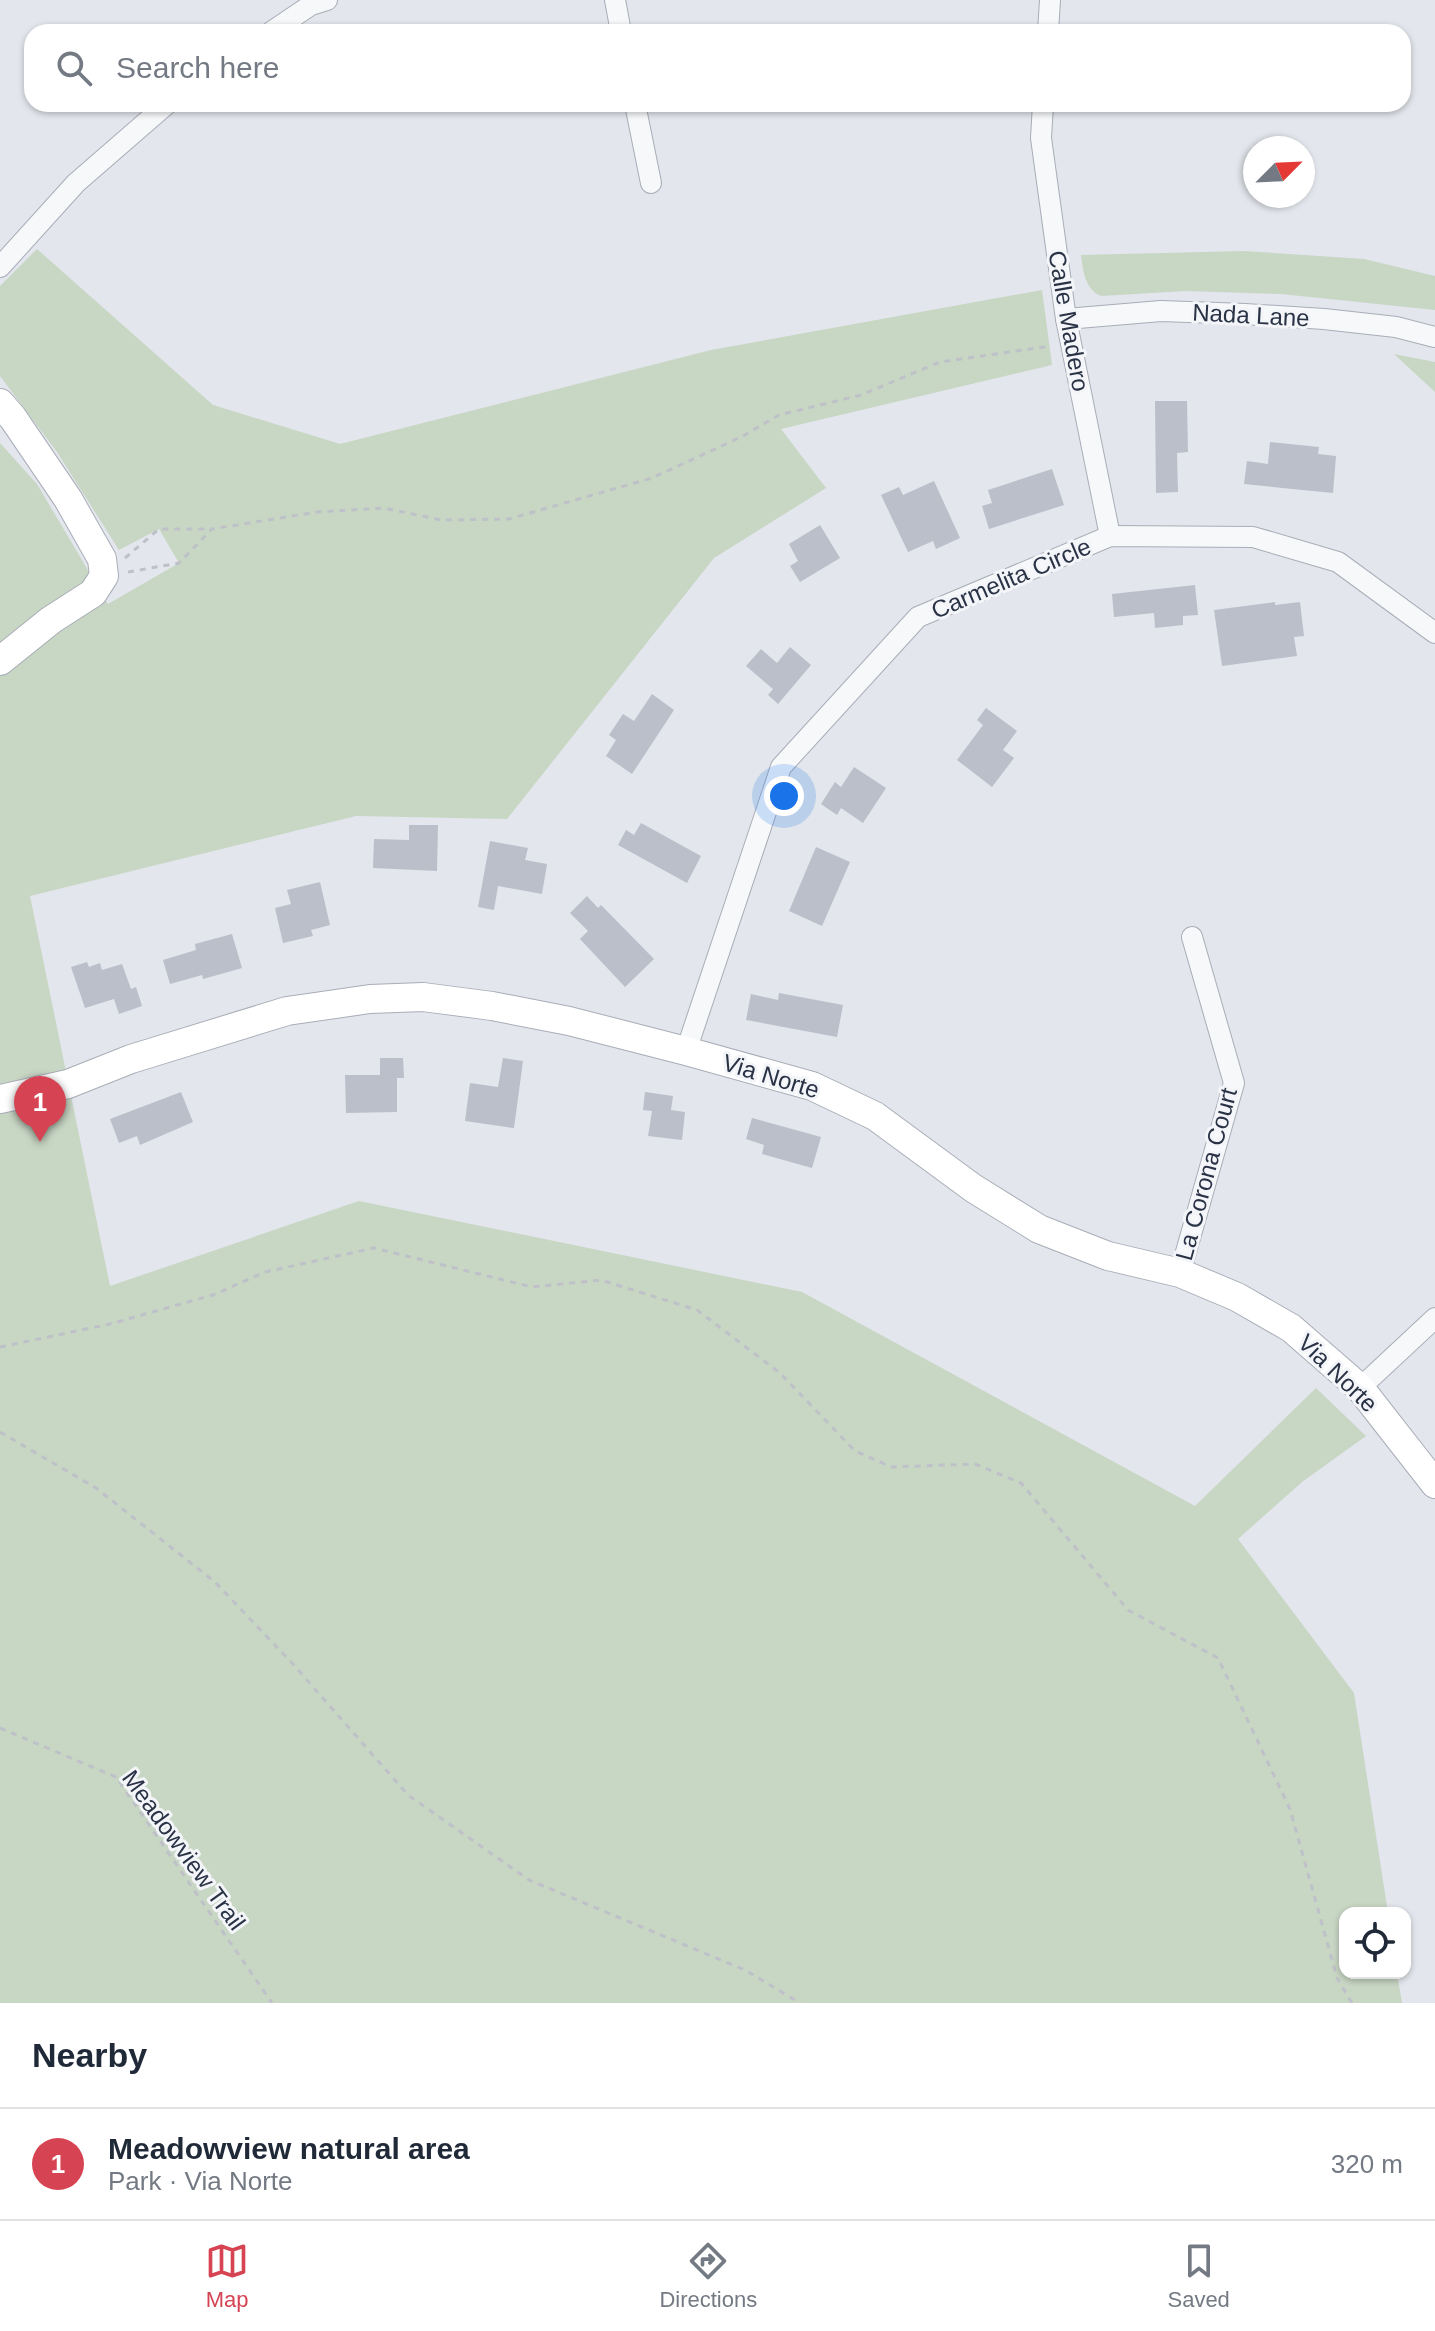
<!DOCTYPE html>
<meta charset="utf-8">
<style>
body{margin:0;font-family:Arial,sans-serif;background:#f6f6f7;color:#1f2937}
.controls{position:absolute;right:24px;bottom:24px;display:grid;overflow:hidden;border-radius:16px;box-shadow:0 2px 6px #0004}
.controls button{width:72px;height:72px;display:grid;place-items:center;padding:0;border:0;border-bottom:2px solid #e0e1e3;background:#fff;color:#1f2937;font:40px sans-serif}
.compass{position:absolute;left:1243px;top:136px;width:72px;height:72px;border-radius:50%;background:#fff;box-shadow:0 2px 6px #0004;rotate:66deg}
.you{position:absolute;left:784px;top:796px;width:28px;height:28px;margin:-20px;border:6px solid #fff;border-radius:50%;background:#1a73e8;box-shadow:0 0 0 12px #1a73e833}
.badge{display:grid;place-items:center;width:52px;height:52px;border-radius:50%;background:#d64352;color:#fff;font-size:26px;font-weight:700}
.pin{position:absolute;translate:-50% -66px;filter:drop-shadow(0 2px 4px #0008)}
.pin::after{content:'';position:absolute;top:42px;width:28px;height:24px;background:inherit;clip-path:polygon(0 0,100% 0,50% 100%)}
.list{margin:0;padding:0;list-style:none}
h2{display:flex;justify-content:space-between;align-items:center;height:104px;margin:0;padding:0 32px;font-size:34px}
h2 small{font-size:26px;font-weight:400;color:#747a83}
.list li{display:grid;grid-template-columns:52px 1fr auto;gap:24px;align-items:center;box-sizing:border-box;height:112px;padding:0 32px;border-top:2px solid #e0e1e3}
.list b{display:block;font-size:30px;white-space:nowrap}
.list p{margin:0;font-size:26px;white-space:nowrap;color:#747a83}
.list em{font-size:26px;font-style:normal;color:#747a83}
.icon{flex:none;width:44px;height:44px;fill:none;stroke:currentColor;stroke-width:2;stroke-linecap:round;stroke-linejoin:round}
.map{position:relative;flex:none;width:1435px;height:2003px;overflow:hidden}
.search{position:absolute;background:#fff;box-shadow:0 2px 6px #0004;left:24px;right:24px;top:24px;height:88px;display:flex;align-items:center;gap:20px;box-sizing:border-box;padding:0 28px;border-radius:24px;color:#747a83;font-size:30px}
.sheet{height:216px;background:#fff}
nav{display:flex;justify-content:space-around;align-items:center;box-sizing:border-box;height:112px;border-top:2px solid #e0e1e3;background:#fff;font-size:22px;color:#747a83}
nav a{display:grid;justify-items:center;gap:4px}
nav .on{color:#d64352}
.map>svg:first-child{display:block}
</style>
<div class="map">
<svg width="1435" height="2003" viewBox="0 0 1435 2003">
<rect width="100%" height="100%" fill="#e3e6ec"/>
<g fill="#c8d6c4">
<path d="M37,249L213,405L340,444L711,350L1042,290L1052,365L781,429L826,488L714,558L507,819L356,816L30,896L110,1286L359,1201L802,1292L1195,1506L1316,1388L1366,1436L1302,1482L1238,1539L1354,1693L1388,1913H1345V1973H1397L1402,2003H0V443L37,484L108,604L179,563L159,529L119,550L57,452L0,376V286Z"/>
<path d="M1244,251L1364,259L1435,276V310L1281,294L1186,291L1101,296C1085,289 1083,271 1081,255Z"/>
<path d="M1394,354L1435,362V392Z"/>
</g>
<g fill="#babfca">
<path d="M1155,401H1187L1188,452L1177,453L1178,492L1156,493Z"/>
<path d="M1270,442L1319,447L1318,454L1336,456L1333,493L1244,484L1247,461L1268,464Z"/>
<path d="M1052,469L1064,505L989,529L982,506L992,503L988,490Z"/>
<path d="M934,481L960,538L936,549L933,541L908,552L881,495L899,487L903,495Z"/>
<path d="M820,525L840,558L800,582L790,566L798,561L789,544Z"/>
<path d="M1195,585L1198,615L1183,616V625L1155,628L1154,613L1114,617L1112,594Z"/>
<path d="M1275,602V605L1300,602L1304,636L1294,637L1297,656L1222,666L1214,610Z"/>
<path d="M790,647L811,665L778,704L768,695L773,689L746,666L761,649L777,663Z"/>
<path d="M652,694L674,710L632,774L606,756L616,740L609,735L623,714L634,721Z"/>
<path d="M986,708L1017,731L1003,750L1014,758L992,787L957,760L983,725L977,720Z"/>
<path d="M854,767L886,788L863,823L841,808L837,815L821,804L835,782L841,787Z"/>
<path d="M641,823L701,856L687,883L618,845L626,830L634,835Z"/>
<path d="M409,825H438L437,871L373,868L374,839L409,840Z"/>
<path d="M490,841L528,848L525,860L547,864L542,894L498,886L494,910L478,907Z"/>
<path d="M816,847L850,862L822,926L789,911Z"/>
<path d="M320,882L330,925L311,930L313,936L283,943L275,908L291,904L287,890Z"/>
<path d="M587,896L598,908L601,905L654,959L625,987L580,939L588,931L570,913Z"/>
<path d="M232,934L242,968L203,979L202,975L170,984L163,960L196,950L195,944Z"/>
<path d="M87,962L89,967L100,963L102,970L122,964L131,989L136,987L142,1006L119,1014L114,999L85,1008L71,967Z"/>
<path d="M779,993L843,1005L837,1037L746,1020L751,994L778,1000Z"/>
<path d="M380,1058H403L404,1078H397V1112L346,1113L345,1075H380Z"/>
<path d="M503,1058L523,1061L514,1128L465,1121L470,1083L498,1087Z"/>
<path d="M181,1092L193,1122L140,1145L137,1136L119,1143L110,1119Z"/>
<path d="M645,1092L673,1096L671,1110L685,1112L682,1140L648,1136L652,1111L643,1110Z"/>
<path d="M752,1118L821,1137L812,1168L762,1154L764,1145L746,1139Z"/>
</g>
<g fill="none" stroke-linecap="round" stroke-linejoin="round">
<g stroke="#a8adb7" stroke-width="22">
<g id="street">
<path d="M615,0L621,32"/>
<path d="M271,32L311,5L327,0"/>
<path d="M1048,32L1050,0"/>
<path d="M635,104L651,183"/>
<path d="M1043,104L1041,138L1066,319L1110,536"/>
<path d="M0,267L76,183L167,104"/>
<path d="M1066,319L1161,311L1245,314L1324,319L1396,327L1435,337"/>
<path d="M686,1051L781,767L918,617L1110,536L1253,537L1338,562L1435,633"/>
<path d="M1180,1273L1234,1083L1192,937"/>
<path d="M1360,1388L1435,1318"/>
</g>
</g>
<g stroke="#a8adb7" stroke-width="30">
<g id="secondary">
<path d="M0,403L13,418L68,499L102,559L104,576L93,593L51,620L0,661"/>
<path d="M0,1099L68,1084L131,1059L287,1011L370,999L423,997L492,1006L569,1021L686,1051L812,1086L875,1116L973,1188L1039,1229L1108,1256L1180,1273L1237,1297L1291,1328L1360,1388L1435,1484"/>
</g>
</g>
<g stroke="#bec1c8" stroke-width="3" stroke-dasharray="6 6" stroke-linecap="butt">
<path d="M125,558L159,529H211"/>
<path d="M128,572L179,563L212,529L317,512L384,508L441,520L509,519L652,478L743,436L779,415L861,395L940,362L1051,346"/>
<path d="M0,1347L110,1324L213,1295L265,1272L374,1248L532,1287L601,1280L697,1310L780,1373L855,1451L891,1467L975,1464L1021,1483L1128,1610L1218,1658L1290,1809L1337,1978L1352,2003"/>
<path d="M0,1432L96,1488L215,1582L292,1663L408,1795L529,1880L745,1970L800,2003"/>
<path d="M0,1728L116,1777L272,2003"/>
</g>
<use href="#street" stroke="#f7f8fa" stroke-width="20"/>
<use href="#secondary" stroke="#fff" stroke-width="28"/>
</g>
<g text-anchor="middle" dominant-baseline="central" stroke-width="6" stroke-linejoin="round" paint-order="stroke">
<g font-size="24" fill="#2a3346" stroke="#f3f5f9">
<text transform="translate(1251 315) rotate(3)">Nada Lane</text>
<text transform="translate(1069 321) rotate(80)">Calle Madero</text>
<text transform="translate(1011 578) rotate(-23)">Carmelita Circle</text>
<text transform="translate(771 1076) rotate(17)">Via Norte</text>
<text transform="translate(1206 1174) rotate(-75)">La Corona Court</text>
<text transform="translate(1338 1373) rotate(44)">Via Norte</text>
<text transform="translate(184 1850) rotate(54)">Meadowview Trail</text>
</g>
</g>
</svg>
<div class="controls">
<button><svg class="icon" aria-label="locate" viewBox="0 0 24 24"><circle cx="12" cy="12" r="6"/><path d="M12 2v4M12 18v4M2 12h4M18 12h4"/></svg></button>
</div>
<svg class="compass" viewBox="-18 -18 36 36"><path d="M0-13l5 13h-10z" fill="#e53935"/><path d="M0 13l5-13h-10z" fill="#747a83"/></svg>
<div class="you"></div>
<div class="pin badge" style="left:40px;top:1142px">1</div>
<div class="search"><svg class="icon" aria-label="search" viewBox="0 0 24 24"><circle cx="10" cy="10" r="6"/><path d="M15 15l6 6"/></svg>Search here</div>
</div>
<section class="sheet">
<h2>Nearby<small></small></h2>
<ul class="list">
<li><span class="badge">1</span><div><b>Meadowview natural area</b><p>Park · Via Norte</p></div><em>320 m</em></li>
</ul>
</section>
<nav>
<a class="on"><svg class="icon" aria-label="map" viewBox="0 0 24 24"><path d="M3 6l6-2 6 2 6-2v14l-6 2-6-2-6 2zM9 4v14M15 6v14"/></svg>Map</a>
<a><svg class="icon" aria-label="directions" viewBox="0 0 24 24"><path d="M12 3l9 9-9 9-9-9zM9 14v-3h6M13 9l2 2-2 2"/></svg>Directions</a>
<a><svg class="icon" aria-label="saved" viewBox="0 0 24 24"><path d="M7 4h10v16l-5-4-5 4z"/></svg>Saved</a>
</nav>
